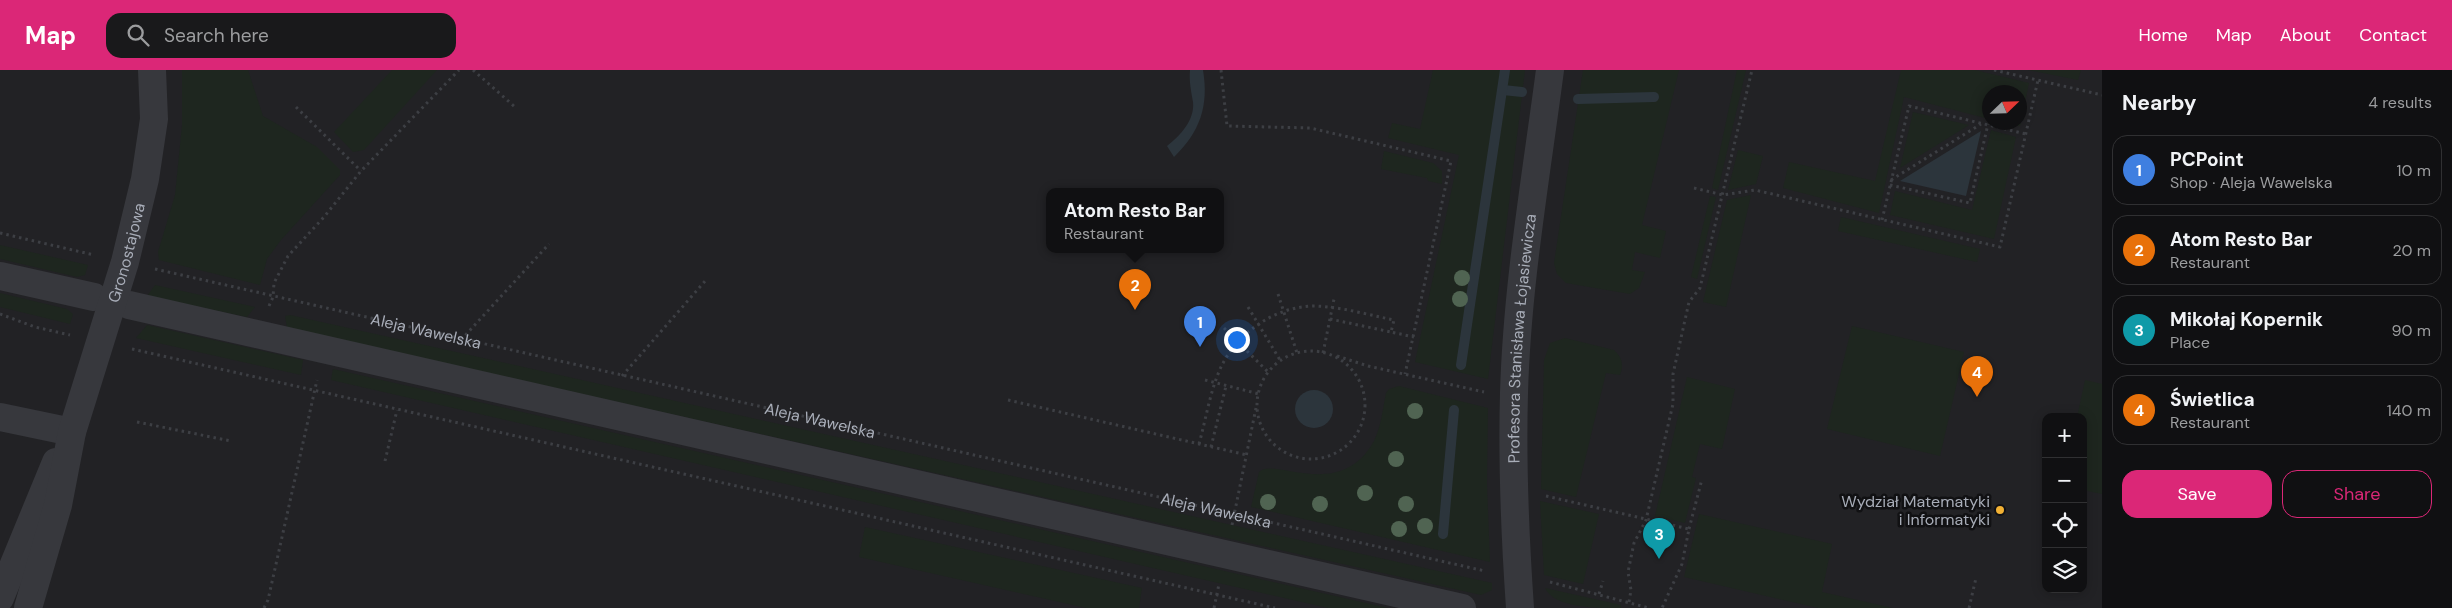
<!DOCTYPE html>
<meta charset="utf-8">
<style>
body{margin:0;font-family:"DM Sans",sans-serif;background:#19191b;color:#f1f3f6}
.controls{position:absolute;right:15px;bottom:15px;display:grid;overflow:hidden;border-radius:10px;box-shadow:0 2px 12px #0003}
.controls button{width:45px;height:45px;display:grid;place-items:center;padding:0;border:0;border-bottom:1px solid #303032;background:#101012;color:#f1f3f6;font:25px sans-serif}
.compass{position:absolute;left:1982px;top:15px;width:45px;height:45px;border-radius:50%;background:#101012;box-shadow:0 2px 12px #0003;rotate:67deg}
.you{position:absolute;left:1236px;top:269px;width:18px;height:18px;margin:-12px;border:4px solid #fff;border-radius:50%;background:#1a73e8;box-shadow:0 0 0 8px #1a73e833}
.badge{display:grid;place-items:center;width:32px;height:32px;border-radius:50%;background:#db2777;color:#fff;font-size:16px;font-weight:700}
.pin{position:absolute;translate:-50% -41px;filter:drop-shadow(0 1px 2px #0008)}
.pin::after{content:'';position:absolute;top:26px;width:18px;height:15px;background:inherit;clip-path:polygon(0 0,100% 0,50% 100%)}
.popup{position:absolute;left:1046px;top:118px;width:178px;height:65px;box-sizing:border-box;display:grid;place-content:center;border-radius:10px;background:#101012;filter:drop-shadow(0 1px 4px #0005);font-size:16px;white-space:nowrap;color:#9c9d9f}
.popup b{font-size:19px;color:#f1f3f6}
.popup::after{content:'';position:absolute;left:50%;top:100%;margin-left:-10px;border:10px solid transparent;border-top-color:#101012}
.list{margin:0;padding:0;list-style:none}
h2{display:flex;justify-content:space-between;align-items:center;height:65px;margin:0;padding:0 20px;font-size:21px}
h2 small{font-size:16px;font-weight:400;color:#9c9d9f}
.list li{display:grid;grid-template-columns:32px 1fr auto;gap:15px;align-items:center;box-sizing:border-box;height:70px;margin:0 10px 10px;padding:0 10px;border:1px solid #303032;border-radius:15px}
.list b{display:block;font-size:19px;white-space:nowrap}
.list p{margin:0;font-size:16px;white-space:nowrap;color:#9c9d9f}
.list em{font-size:16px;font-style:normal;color:#9c9d9f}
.actions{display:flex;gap:10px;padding:15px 20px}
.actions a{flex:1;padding:11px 0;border:1px solid #db2777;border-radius:15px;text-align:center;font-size:18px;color:#db2777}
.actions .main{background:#db2777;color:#fff}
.icon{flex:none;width:28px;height:28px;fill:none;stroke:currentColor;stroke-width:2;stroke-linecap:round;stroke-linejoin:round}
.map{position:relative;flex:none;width:2102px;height:538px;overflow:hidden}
header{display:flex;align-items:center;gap:30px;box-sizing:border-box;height:70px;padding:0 25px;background:#db2777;color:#fff}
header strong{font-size:24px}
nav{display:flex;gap:28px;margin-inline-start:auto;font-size:18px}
.search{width:350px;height:45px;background:#19191b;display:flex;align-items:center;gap:12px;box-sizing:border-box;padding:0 18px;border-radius:15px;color:#9c9d9f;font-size:19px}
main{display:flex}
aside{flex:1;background:#101012}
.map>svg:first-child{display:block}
</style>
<header>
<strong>Map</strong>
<div class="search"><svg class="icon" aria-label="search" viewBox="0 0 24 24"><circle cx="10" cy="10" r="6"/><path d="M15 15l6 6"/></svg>Search here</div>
<nav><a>Home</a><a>Map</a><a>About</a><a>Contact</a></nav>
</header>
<main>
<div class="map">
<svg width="2102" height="538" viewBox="0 0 2102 538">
<rect width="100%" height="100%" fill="#161618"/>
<path fill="#222225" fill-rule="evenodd" d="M0,0H2102V538H0ZM1990,22H2020V52H1990ZM1050,121H1220V179H1050ZM2046,347H2083V519H2046Z"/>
<g fill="#1e261f">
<path d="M182,0H248L263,46L317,77L340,100V105L281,170L267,189L260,215L159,190L158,182L175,125L182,55Z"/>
<path d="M392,0H437L364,80L353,82L334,62Z"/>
<path d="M1433,0H1525L1488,309L1415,292L1459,85L1388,68L1392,53L1420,59Z"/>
<path d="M1583,0H1679L1642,155L1666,161L1660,188L1635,182L1632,200L1645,202L1639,218L1630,224L1566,213L1557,204L1554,193Z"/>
<path d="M1737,0H1746L1718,120L1712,118Z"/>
<path d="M1901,0H1975L2029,13L2020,56L2005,53L2020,52V22H1990L1989,49L1904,27L1879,143L1783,118L1789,92L1875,111Z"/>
<path d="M2028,0H2081L2078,10Z"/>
<path d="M1913,42L1969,55L1900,98Z"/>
<path d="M1991,60L2016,67L1994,169L1890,145L1895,121L1972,140Z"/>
<path d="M1738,80L1763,86L1756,114L1728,120Z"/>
<path d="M1384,81L1433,93L1442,101V114L1428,111L1427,108L1381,99Z"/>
<path d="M1751,125L1726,237L1703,232L1727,130Z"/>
<path d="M1710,126L1716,127L1697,209L1691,207Z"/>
<path d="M1841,147L1980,179L1977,192L1838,161Z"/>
<path d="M0,175L88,195L85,205L77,207L0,189Z"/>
<path d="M155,215L255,237L247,247L147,226Z"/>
<path d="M0,223L67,239L73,244L70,254L0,237Z"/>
<path d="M290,245L1492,513V520L1481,525L287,258L285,246Z"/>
<path d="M147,255L303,290L301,305L136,268Z"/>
<path d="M1852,256L1964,282L1940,386L1827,359Z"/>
<path d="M1565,268L1614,280C1622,287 1624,295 1620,305L1606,303L1576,427L1541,419L1544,290L1550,273Z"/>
<path d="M333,299L1388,538H1328L331,310Z"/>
<path d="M1687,307L1735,319L1722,379L1700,374L1692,407L1696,408L1685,453L1655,446Z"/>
<path d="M2085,310L2102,314V424L2083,420V347H2077Z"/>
<path d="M1399,316L1488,338L1487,414L1490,492L1251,437L1259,402C1273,386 1340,433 1374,371C1381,357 1383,338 1386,323L1389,319Z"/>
<path d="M1540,431L1599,444L1583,514L1544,505Z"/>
<path d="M1699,444L1832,474L1822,522L1893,538H1818L1684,507Z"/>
<path d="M865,457L1142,518L1139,538H1086L859,487Z"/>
<path d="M1545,518L1621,535V538C1595,538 1554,538 1545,518Z"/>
</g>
<g fill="#2c353c">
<path d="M1190,0H1203C1209,36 1200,62 1174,87L1167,76C1180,66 1195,50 1193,32C1191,20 1189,12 1190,0Z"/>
<path d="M1981,61L1966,126L1900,111Z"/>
<circle cx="1314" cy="339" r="19"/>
</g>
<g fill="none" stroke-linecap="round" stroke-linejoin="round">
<g stroke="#2c353c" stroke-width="10">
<path d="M1503,20L1522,22"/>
<path d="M1578,29L1654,27"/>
<path d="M1461,295L1505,0"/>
<path d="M1443,464L1454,340"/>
</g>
<g stroke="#3d3f44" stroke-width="3" stroke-dasharray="2.5 4" stroke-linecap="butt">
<path d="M473,0L515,37"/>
<path d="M1221,0L1227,56L1310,58L1451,91L1405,304"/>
<path d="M1994,0L2102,25"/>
<path d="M296,37L361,101"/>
<path d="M1891,110L1981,54"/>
<path d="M1890,115L1970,133L1988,54"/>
<path d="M1694,118L1723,125L1755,120L2000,177L2038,10"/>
<path d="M1882,150L1909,36L2026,64"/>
<path d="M0,163L94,185"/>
<path id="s1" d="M155,199L1485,501"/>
<path d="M1278,224L1297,283"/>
<path d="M269,236L273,227L274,213L288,186L324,147L361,101L459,0"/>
<path d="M1248,237L1280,290"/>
<path d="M0,244L35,257L70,265"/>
<path d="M1330,249L1391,262"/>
<path d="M1224,258L1268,302"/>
<path d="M461,270L549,174"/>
<path d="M132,279L1275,538"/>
<circle cx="1311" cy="335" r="54"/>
<path d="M1323,283L1334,229"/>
<path d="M1337,286L1368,296L1484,322"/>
<path d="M622,306L706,210"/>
<path d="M1205,310L1259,324"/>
<path d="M1008,330L1247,385"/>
<path d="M137,352L231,371"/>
<path d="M1199,374C1206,349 1210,321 1221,297C1238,262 1276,236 1315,236C1342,237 1369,245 1394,250L1391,262L1414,267"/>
<path d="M1211,377L1226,316"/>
<path d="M385,391L397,340"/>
<path d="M1546,426L1689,459L1682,494L1662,538"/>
<path d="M1232,455L1256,338"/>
<path d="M1689,459L1702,409"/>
<path d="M1550,512L1649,538"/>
<path d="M1599,524L1603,511"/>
<path d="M1629,532L1631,520L1628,502L1634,473L1646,450L1673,334V304L1689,232L1700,218L1752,0"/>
<path d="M264,538L268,530L317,310"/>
<path d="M1214,538L1219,514"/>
<path d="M1969,538L1976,508"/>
</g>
<g stroke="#37383d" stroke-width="28">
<path d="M0,206L94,227"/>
<path d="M129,235L1462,538"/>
<path d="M0,347L72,362"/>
<path d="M0,528L56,392"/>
<path id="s2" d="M28,538L58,435L72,362L125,192L145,109L154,49L152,0"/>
<path id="s3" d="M1520,538C1515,466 1512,395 1514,323C1517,215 1536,107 1550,0"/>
</g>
</g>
<g fill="#506452">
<circle cx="1462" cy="208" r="8"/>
<circle cx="1460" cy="229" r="8"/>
<circle cx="1415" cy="341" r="8"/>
<circle cx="1396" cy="389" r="8"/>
<circle cx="1365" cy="423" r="8"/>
<circle cx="1268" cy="432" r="8"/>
<circle cx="1320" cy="434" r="8"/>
<circle cx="1406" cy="434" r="8"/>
<circle cx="1425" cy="456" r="8"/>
<circle cx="1399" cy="459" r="8"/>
</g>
<circle fill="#f2b134" stroke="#111113" stroke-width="2" cx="2000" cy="440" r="5"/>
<g text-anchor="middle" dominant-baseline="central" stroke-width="5" stroke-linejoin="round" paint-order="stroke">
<g font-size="16" fill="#a8adb8" stroke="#111113">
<text stroke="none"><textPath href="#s2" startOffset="369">Gronostajowa</textPath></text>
<text stroke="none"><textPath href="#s1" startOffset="278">Aleja Wawelska</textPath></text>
<text stroke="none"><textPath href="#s3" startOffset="270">Profesora Stanisława Łojasiewicza</textPath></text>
<text stroke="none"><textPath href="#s1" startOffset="682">Aleja Wawelska</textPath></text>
<text stroke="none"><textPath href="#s1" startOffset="1088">Aleja Wawelska</textPath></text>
</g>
<g font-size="16" fill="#a8adb8" stroke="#111113" text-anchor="end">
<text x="1990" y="431">Wydział Matematyki<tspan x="1990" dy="18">i Informatyki</tspan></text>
</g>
</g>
</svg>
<div class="controls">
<button>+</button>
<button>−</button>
<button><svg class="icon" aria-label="locate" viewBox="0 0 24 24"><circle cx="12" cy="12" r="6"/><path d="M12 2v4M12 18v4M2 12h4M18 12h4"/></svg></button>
<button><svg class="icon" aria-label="layers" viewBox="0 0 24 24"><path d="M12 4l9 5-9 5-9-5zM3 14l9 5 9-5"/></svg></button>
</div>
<svg class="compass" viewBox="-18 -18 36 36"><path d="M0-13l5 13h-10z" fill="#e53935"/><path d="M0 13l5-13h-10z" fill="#9c9d9f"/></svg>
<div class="you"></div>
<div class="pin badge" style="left:1200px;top:277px;background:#3f7fe0">1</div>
<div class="pin badge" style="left:1135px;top:240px;background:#e8710a">2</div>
<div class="popup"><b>Atom Resto Bar</b>Restaurant</div>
<div class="pin badge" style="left:1659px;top:489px;background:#0f9aa8">3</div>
<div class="pin badge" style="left:1977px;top:327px;background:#e8710a">4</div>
</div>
<aside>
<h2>Nearby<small>4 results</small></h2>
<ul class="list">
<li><span class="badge" style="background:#3f7fe0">1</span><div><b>PCPoint</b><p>Shop · Aleja Wawelska</p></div><em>10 m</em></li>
<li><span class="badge" style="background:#e8710a">2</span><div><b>Atom Resto Bar</b><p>Restaurant</p></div><em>20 m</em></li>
<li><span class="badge" style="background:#0f9aa8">3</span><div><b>Mikołaj Kopernik</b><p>Place</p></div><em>90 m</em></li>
<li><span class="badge" style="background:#e8710a">4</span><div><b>Świetlica</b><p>Restaurant</p></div><em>140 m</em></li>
</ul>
<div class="actions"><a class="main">Save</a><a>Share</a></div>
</aside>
</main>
